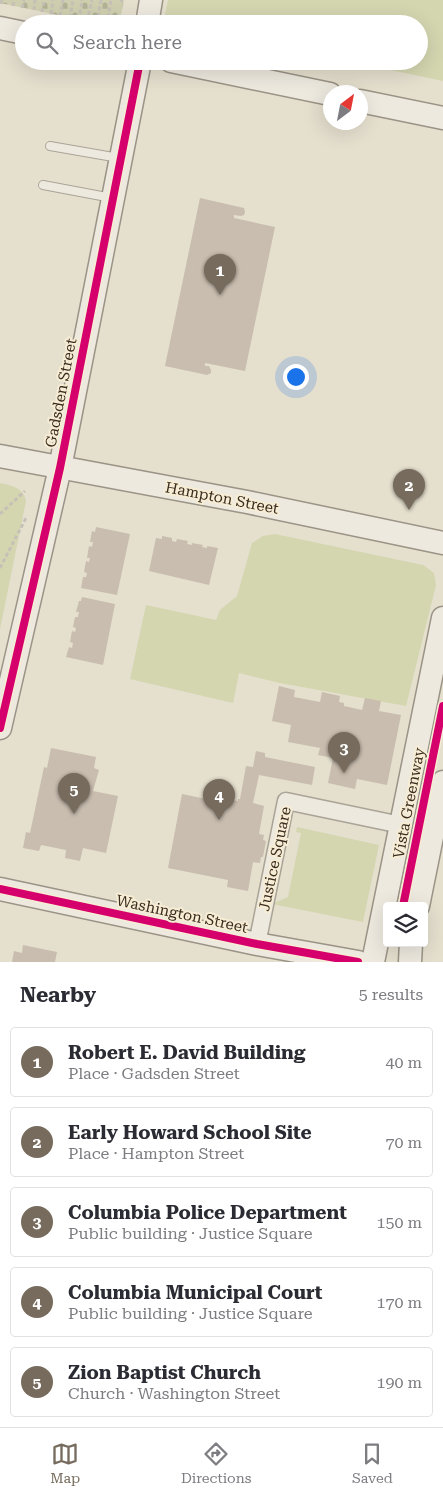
<!DOCTYPE html>
<meta charset="utf-8">
<style>
body{margin:0;font-family:"Roboto Serif",serif;background:#f7f7f7;color:#2b2b33}
.controls{position:absolute;right:15px;bottom:15px;display:grid;overflow:hidden;border-radius:5px;box-shadow:0 5px 20px #0002}
.controls button{width:45px;height:45px;display:grid;place-items:center;padding:0;border:0;border-bottom:1px solid #e1e1e2;background:#fff;color:#2b2b33;font:25px sans-serif}
.compass{position:absolute;left:323px;top:85px;width:45px;height:45px;border-radius:50%;background:#fff;box-shadow:0 5px 20px #0002;rotate:32deg}
.you{position:absolute;left:295px;top:376px;width:18px;height:18px;margin:-12px;border:4px solid #fff;border-radius:50%;background:#1a73e8;box-shadow:0 0 0 8px #1a73e833}
.badge{display:grid;place-items:center;width:32px;height:32px;border-radius:50%;background:#766b5c;color:#fff;font-size:16px;font-weight:700}
.pin{position:absolute;translate:-50% -41px;filter:drop-shadow(0 1px 2px #0008)}
.pin::after{content:'';position:absolute;top:26px;width:18px;height:15px;background:inherit;clip-path:polygon(0 0,100% 0,50% 100%)}
.list{margin:0;padding:0;list-style:none}
h2{display:flex;justify-content:space-between;align-items:center;height:65px;margin:0;padding:0 20px;font-size:21px}
h2 small{font-size:16px;font-weight:400;color:#7c7c81}
.list li{display:grid;grid-template-columns:32px 1fr auto;gap:15px;align-items:center;box-sizing:border-box;height:70px;margin:0 10px 10px;padding:0 10px;border:1px solid #e1e1e2;border-radius:5px}
.list b{display:block;font-size:19px;white-space:nowrap}
.list p{margin:0;font-size:16px;white-space:nowrap;color:#7c7c81}
.list em{font-size:16px;font-style:normal;color:#7c7c81}
.icon{flex:none;width:28px;height:28px;fill:none;stroke:currentColor;stroke-width:2;stroke-linecap:round;stroke-linejoin:round}
.map{position:relative;flex:none;width:443px;height:962px;overflow:hidden}
.search{position:absolute;background:#fff;box-shadow:0 5px 20px #0002;left:15px;right:15px;top:15px;height:55px;display:flex;align-items:center;gap:12px;box-sizing:border-box;padding:0 18px;border-radius:28px;color:#7c7c81;font-size:19px}
.sheet{height:465px;background:#fff}
nav{display:flex;justify-content:space-around;align-items:center;box-sizing:border-box;height:70px;border-top:1px solid #e1e1e2;background:#fff;font-size:14px;color:#7c7c81}
nav a{display:grid;justify-items:center;gap:2px}
nav .on{color:#766b5c}
.map>svg:first-child{display:block}
</style>
<div class="map">
<svg width="443" height="962" viewBox="0 0 443 962">
<defs>
<pattern id="cemetery-stones" width="16" height="16" patternUnits="userSpaceOnUse" patternTransform="scale(1.25)"><rect width="16" height="16" fill="#cfcfb0"/><path d="M2 7V4a2 2 0 0 1 4 0v3zM10 15v-3a2 2 0 0 1 4 0v3z" fill="#b2b297"/></pattern>
</defs>
<rect width="100%" height="100%" fill="#e5dfce"/>
<g fill="#d4d6b0">
<path d="M168,0H443V81L347,61H419V24H163Z"/>
<path d="M0,483C12,486 23,487 26,501L0,629Z"/>
<path d="M275,534L423,565L434,573L436,585L406,706L280,683L239,673L233,703L130,679L146,605L216,620L220,610L237,596L252,543L263,536Z"/>
<path d="M297,827L379,845L363,922L272,904L288,897L301,833L296,832Z"/>
</g>
<path fill="url(#cemetery-stones)" d="M0,0H124L119,24H99L87,21L0,3Z"/>
<g fill="#c9bdaf">
<path d="M200,198L244,208L245,212L244,215L241,216L234,215V218L275,227L245,371L205,363V366H209L211,370V373L207,375L165,366Z"/>
<path d="M96,527L130,534L117,595L81,588L83,577H86L87,573L84,572L86,561L89,562L90,558H87L89,546L92,547L93,542H90L92,531L95,532Z"/>
<path d="M162,536L172,538V541L176,542L177,539L188,541L187,544L192,545V543L203,545L202,547L207,548V546L218,548L209,585L149,571L156,538L162,539Z"/>
<path d="M82,597L115,604L103,665L66,657L69,647L72,648L73,643L70,642L72,631L75,632L76,628L73,627L75,617H78L79,612H76L79,601H81Z"/>
<path d="M279,686L295,690L294,697L320,702L322,692L340,696L339,702L344,703V706L362,710L365,698L381,701L379,711L401,715L387,785L357,779L355,789L328,783L333,758L318,755L320,748L288,742L291,725L272,721Z"/>
<path d="M51,748L96,757L94,768L99,770L93,791L118,796L106,853L83,848L80,861L65,858L66,850L41,845L39,851L23,848L26,832L30,833L44,767L47,768Z"/>
<path d="M256,751L265,753V757L315,767L312,785L259,775L253,803L264,806L259,834L264,835L263,840L266,841L263,857H261L260,863L253,862L248,891L227,887L228,880L168,868L182,794L216,801V797L238,801V799H240L246,766L253,767Z"/>
<path d="M23,945L57,952L55,962H12L14,951L22,953Z"/>
</g>
<g fill="none" stroke-linecap="round" stroke-linejoin="round">
<g stroke="#aaa497" stroke-width="10">
<g id="lane">
<path d="M50,146L119,158"/>
<path d="M43,185L112,198"/>
</g>
</g>
<g stroke="#aaa497" stroke-width="19">
<path id="street" d="M257,944L286,801L401,825"/>
</g>
<g stroke="#9a9386" stroke-width="25">
<g id="secondary">
<path d="M147,24L151,0"/>
<path d="M0,28L24,33"/>
<path d="M171,61L330,94"/>
<path d="M360,101L443,118"/>
<path d="M0,456L247,502L443,543"/>
<path d="M0,728L60,468L140,61"/>
<path d="M0,889L257,944L358,962"/>
<path d="M418,906L443,782"/>
<path d="M373,962L443,618"/>
<path d="M410,962L411,943"/>
</g>
</g>
<g stroke="#c6c0b6" stroke-width="3" stroke-dasharray="4 2.5" stroke-linecap="butt">
<path d="M120,0L123,1"/>
<path d="M1,4L2,0"/>
<path d="M13,6L14,0"/>
<path d="M22,8L24,0"/>
<path d="M34,10L35,0"/>
<path d="M42,12L44,0"/>
<path d="M51,14L53,0"/>
<path d="M60,16L63,0"/>
<path d="M70,18L73,0"/>
<path d="M79,20L82,0"/>
<path d="M87,21L92,0"/>
<path d="M97,23L101,0"/>
<path d="M107,24L111,0"/>
<path d="M0,514L25,491"/>
<path d="M0,568L27,516"/>
</g>
<use href="#lane" stroke="#ede9df" stroke-width="8"/>
<use href="#street" stroke="#ede9df" stroke-width="16"/>
<use href="#secondary" stroke="#ede9df" stroke-width="22"/>
<g stroke="#f6edd4" stroke-width="11">
<g id="cycleway">
<path d="M0,728L60,468L140,61"/>
<path d="M0,889L257,944L358,962"/>
<path d="M403,906L443,706"/>
</g>
</g>
<use href="#cycleway" stroke="#d6006c" stroke-width="8"/>
</g>
<g text-anchor="middle" dominant-baseline="central" stroke-width="4" stroke-linejoin="round" paint-order="stroke">
<g font-size="15" fill="#3a2c1e" stroke="#f6edd4">
<text transform="translate(61 393) rotate(-79)">Gadsden Street</text>
<text transform="translate(222 498) rotate(11)">Hampton Street</text>
<text transform="translate(409 803) rotate(-79)">Vista Greenway</text>
<text transform="translate(275 859) rotate(-78)">Justice Square</text>
<text transform="translate(182 914) rotate(12)">Washington Street</text>
</g>
</g>
</svg>
<div class="controls">
<button><svg class="icon" aria-label="layers" viewBox="0 0 24 24"><path d="M12 4l9 5-9 5-9-5zM3 14l9 5 9-5"/></svg></button>
</div>
<svg class="compass" viewBox="-18 -18 36 36"><path d="M0-13l5 13h-10z" fill="#e53935"/><path d="M0 13l5-13h-10z" fill="#7c7c81"/></svg>
<div class="you"></div>
<div class="pin badge" style="left:220px;top:295px">1</div>
<div class="pin badge" style="left:409px;top:510px">2</div>
<div class="pin badge" style="left:344px;top:773px">3</div>
<div class="pin badge" style="left:219px;top:820px">4</div>
<div class="pin badge" style="left:74px;top:814px">5</div>
<div class="search"><svg class="icon" aria-label="search" viewBox="0 0 24 24"><circle cx="10" cy="10" r="6"/><path d="M15 15l6 6"/></svg>Search here</div>
</div>
<section class="sheet">
<h2>Nearby<small>5 results</small></h2>
<ul class="list">
<li><span class="badge">1</span><div><b>Robert E. David Building</b><p>Place · Gadsden Street</p></div><em>40 m</em></li>
<li><span class="badge">2</span><div><b>Early Howard School Site</b><p>Place · Hampton Street</p></div><em>70 m</em></li>
<li><span class="badge">3</span><div><b>Columbia Police Department</b><p>Public building · Justice Square</p></div><em>150 m</em></li>
<li><span class="badge">4</span><div><b>Columbia Municipal Court</b><p>Public building · Justice Square</p></div><em>170 m</em></li>
<li><span class="badge">5</span><div><b>Zion Baptist Church</b><p>Church · Washington Street</p></div><em>190 m</em></li>
</ul>
</section>
<nav>
<a class="on"><svg class="icon" aria-label="map" viewBox="0 0 24 24"><path d="M3 6l6-2 6 2 6-2v14l-6 2-6-2-6 2zM9 4v14M15 6v14"/></svg>Map</a>
<a><svg class="icon" aria-label="directions" viewBox="0 0 24 24"><path d="M12 3l9 9-9 9-9-9zM9 14v-3h6M13 9l2 2-2 2"/></svg>Directions</a>
<a><svg class="icon" aria-label="saved" viewBox="0 0 24 24"><path d="M7 4h10v16l-5-4-5 4z"/></svg>Saved</a>
</nav>
